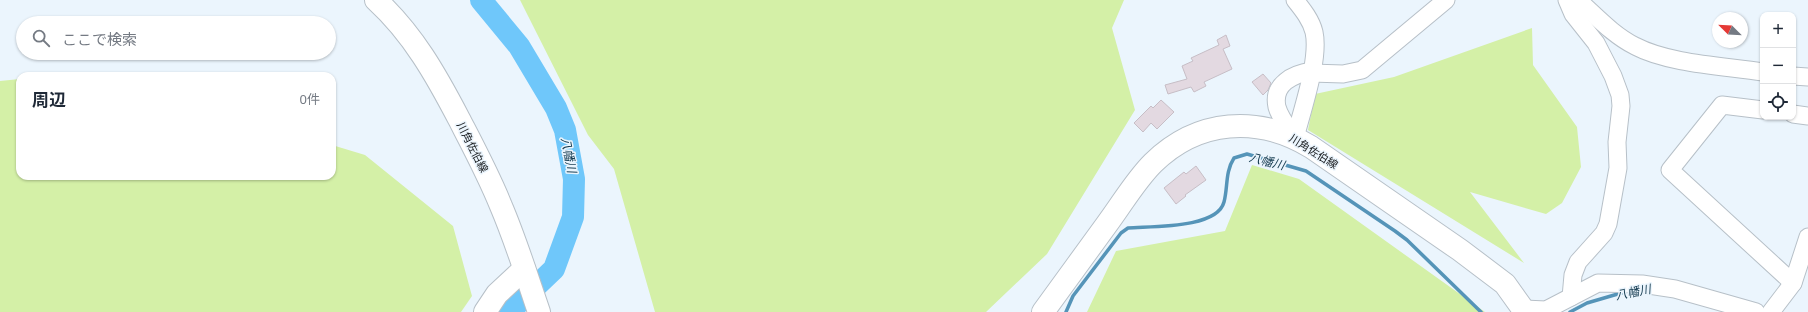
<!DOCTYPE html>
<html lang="ja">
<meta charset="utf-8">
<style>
body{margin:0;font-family:"Noto Sans","Noto Sans JP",sans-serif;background:#f2f2f3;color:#1f2937}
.controls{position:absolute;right:12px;top:12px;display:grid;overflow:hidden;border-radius:8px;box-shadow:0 1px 3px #0004}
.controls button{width:36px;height:36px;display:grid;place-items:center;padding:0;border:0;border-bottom:1px solid #e0e1e3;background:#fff;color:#1f2937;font:20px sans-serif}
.compass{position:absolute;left:1712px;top:12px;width:36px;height:36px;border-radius:50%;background:#fff;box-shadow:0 1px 3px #0004;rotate:294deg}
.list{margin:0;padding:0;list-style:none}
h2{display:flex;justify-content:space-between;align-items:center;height:52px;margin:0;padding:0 16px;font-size:17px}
h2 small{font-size:13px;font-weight:400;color:#747a83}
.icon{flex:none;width:22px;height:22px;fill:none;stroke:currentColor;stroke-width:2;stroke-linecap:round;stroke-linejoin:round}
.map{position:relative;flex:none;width:1808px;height:312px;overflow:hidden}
.search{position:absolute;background:#fff;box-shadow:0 1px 3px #0004;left:16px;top:16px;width:320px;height:44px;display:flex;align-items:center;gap:10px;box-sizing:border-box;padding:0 14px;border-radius:22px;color:#747a83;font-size:15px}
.panel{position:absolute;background:#fff;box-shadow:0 1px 3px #0004;left:16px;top:72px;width:320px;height:108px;border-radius:12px}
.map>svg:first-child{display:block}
</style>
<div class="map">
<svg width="1808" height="312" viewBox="0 0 1808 312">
<rect width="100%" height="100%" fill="#ebf5fd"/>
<g fill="#d4f0a7">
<path d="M520,0H1124L1112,28L1135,110L1047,254L986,312H655L614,169L588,135Z"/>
<path d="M1532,28L1533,65L1577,127L1581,167L1562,203L1546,214L1470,192L1524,263L1308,130L1315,94L1394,77Z"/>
<path d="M68,73L91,76H42Z"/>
<path d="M20,79V176H332V145L365,155L453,226L472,296L461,312H0V81Z"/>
<path d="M1252,165L1299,179L1485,312H1087L1116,251L1225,231Z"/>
</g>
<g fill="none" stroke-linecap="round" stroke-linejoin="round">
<g stroke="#5594b8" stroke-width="3.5">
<path d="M1066,312L1073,296L1121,233L1128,228C1150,226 1217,229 1224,202C1228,187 1225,172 1234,158L1247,154L1306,171L1395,231L1407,240L1481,312"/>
<path d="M1570,312L1587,303L1628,291"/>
</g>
<path stroke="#6fc7fa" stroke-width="22" d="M481,0L519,46L556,108L565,130L574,179L573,217L554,269L509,312"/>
</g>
<g fill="#e3d9e1" stroke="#c7bec6">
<path d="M1226,35L1230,46L1223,49L1232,69L1204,82L1206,86L1194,92L1191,87L1168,94L1165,85L1187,79L1182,66L1193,61L1191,58L1219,45L1217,40Z"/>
<path d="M1263,74L1271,83L1268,90L1263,95L1252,82Z"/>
<path d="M1161,100L1174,112L1157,129L1151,123L1143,132L1134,123L1151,106L1153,108Z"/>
<path d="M1196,166L1206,180L1185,195L1186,196L1176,204L1164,188L1184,172L1186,174Z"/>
</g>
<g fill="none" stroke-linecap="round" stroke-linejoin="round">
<g stroke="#b7c0c8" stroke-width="19">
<g id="minor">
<path d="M1567,0L1573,14L1596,43L1613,76L1620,95L1621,106L1617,142L1618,168L1608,224L1604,233L1578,262L1573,275L1571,297"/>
<path d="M1578,0C1596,16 1613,35 1635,46C1669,64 1725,66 1763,72"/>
<path d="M1311,73L1343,74L1362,70L1446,0"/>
<path d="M1793,76L1808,77"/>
<path d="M1763,110L1722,105L1670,170L1793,283"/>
<path d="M1793,114L1808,116"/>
<path d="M1295,138C1302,110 1320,59 1314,32C1311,20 1303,10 1295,0"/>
<path d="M1295,138C1289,129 1280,118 1277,107C1272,84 1293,74 1312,71"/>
<path d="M1524,309L1546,310L1598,283L1642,284L1675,289L1756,312"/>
<path d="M1771,312L1793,283L1808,237"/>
</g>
</g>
<g stroke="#b7c0c8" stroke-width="24">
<g id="major">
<path d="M376,0C413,34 436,75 459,119C474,148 489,176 501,206C516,241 527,277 539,312"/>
<path d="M485,312L497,294L524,269"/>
<path d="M1043,312C1064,283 1086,253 1107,224C1122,204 1135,181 1153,163C1198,119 1258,115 1311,147L1460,250L1505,284L1525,312"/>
</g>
</g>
<use href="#minor" stroke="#fff" stroke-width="17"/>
<use href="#major" stroke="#fff" stroke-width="22"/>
</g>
<g text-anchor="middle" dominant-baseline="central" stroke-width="3" stroke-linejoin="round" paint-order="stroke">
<g font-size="11" fill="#191c1f" stroke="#ebf5fd">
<text transform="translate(473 147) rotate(63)">川角佐伯線</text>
<text transform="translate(1314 151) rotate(32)">川角佐伯線</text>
</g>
<g font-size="12" font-style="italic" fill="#153b50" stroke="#ebf5fd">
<text transform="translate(569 155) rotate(79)">八幡川</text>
<text transform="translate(1267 161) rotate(14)">八幡川</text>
<text transform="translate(1633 292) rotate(-11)">八幡川</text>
</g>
</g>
</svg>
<div class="controls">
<button>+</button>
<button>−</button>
<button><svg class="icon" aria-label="locate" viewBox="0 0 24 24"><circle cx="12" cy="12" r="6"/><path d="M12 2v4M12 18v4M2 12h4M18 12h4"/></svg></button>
</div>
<svg class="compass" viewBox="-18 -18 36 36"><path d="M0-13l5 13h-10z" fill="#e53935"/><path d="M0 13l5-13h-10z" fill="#747a83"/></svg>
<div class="search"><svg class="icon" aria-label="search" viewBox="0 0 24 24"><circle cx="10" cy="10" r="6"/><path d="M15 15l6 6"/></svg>ここで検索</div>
<section class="panel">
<h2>周辺<small>0件</small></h2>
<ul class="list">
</ul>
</section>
</div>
